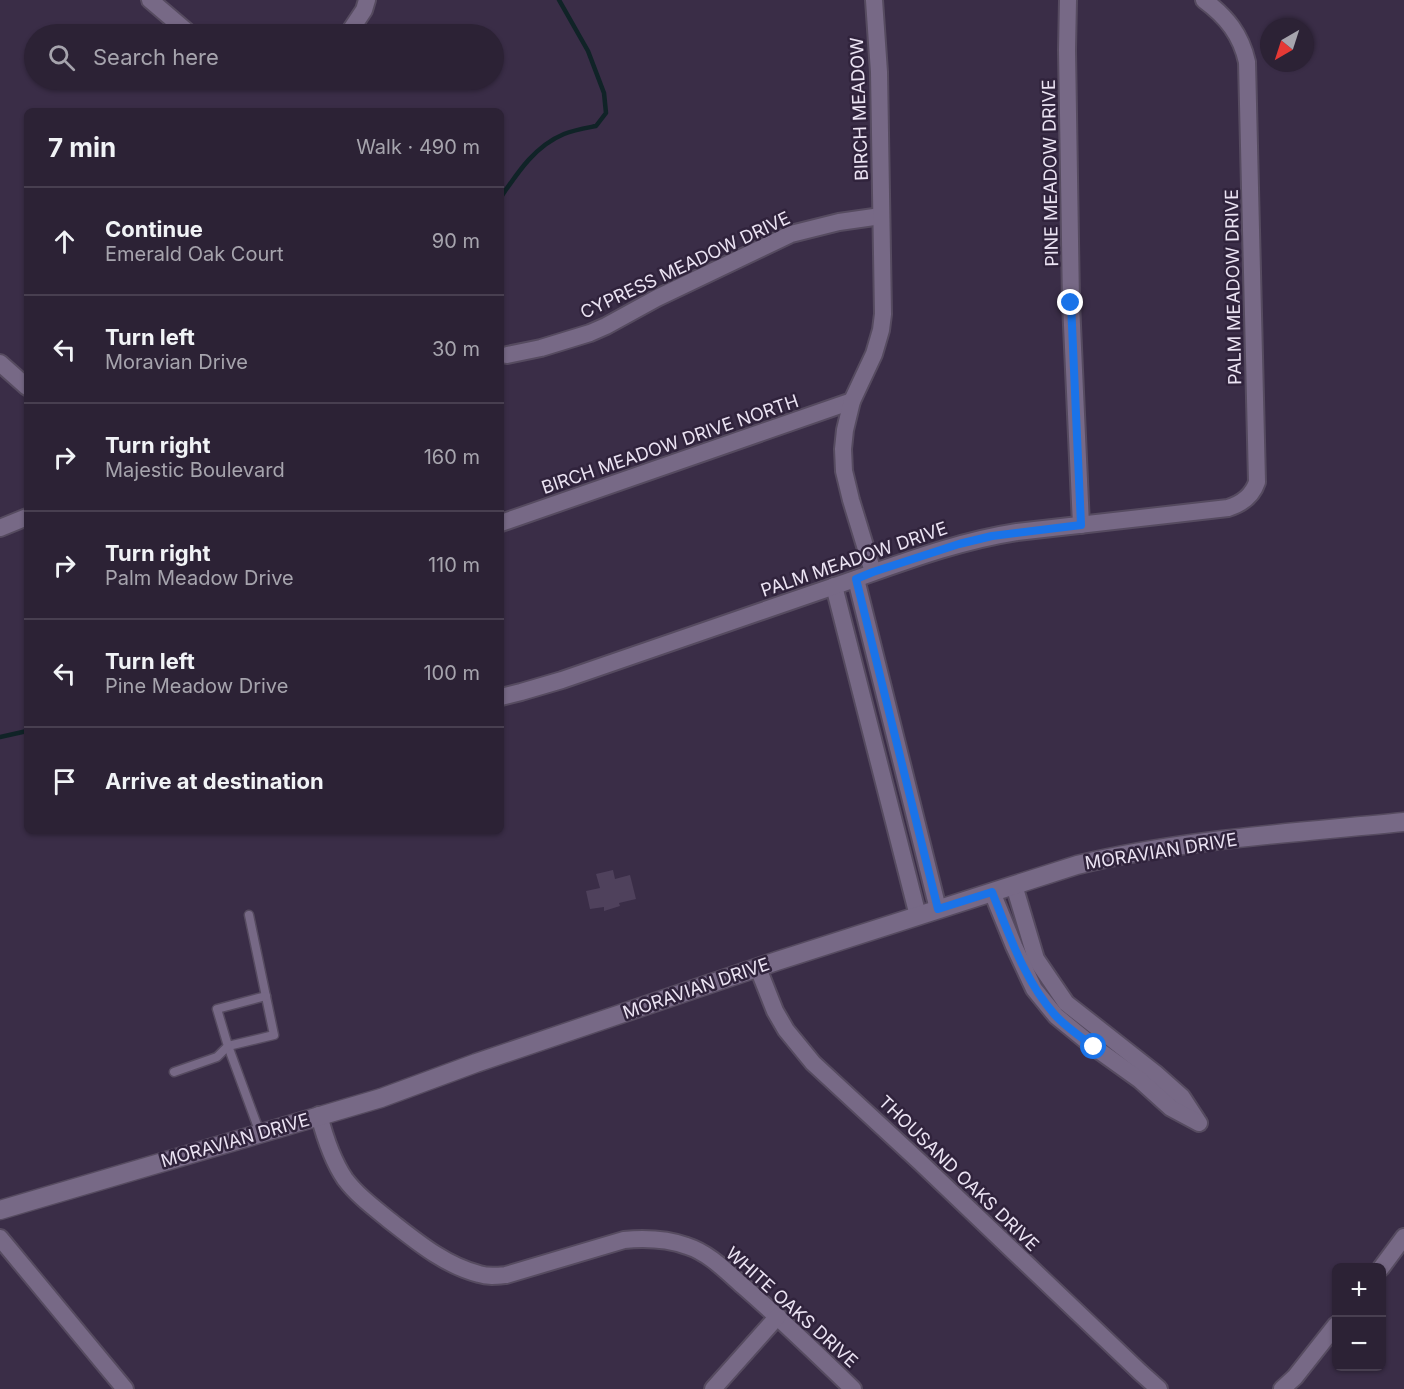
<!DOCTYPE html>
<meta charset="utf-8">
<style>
body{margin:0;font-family:Inter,sans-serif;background:#382f41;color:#f1f3f6}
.controls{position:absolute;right:18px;bottom:18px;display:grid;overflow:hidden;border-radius:9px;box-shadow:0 2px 4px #0004}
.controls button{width:54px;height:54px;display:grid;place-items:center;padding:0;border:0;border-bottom:2px solid #483f50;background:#2c2235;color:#f1f3f6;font:30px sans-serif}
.compass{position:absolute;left:1260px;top:18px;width:54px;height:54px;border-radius:50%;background:#2c2235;box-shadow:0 2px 4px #0004;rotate:219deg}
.stop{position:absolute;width:18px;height:18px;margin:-14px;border:4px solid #1a73e8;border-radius:50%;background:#fff}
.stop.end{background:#1a73e8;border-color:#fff;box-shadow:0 2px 6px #0008}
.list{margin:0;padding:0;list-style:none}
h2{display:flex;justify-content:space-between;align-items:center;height:78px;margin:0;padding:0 24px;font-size:26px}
h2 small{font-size:20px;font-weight:400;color:#a6a4ad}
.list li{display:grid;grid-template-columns:39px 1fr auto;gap:18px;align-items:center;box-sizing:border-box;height:108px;padding:0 24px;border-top:2px solid #483f50}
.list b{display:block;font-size:22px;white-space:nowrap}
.list p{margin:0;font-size:20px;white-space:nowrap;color:#a6a4ad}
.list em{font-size:20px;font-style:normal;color:#a6a4ad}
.icon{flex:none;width:33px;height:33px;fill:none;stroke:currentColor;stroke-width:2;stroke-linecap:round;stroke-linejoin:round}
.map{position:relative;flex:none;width:1404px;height:1389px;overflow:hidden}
.search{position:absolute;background:#2c2235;box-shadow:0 2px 4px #0004;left:24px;top:24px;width:480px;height:66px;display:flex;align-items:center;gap:15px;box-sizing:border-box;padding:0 21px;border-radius:33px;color:#a6a4ad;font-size:22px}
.panel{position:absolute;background:#2c2235;box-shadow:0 2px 4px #0004;left:24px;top:108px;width:480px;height:726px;border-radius:9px}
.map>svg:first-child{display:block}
</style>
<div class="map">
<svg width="1404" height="1389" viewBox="0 0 1404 1389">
<rect width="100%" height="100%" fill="#3a2d47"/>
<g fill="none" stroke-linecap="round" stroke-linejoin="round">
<g stroke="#102327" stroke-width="4.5">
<path d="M501,197C518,172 535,146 564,134C574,130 586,128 596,126L606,113L604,93L588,51L559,0"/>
<path d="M0,737L27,731"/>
</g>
</g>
<path fill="#4f415c" d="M613,870L615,879L630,875L636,899L619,903L620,906L604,911V907L590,909L586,891L600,888L596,874Z"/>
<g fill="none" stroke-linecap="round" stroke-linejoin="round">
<g stroke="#564b60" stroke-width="11">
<g id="lane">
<path d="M249,915L274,1035L228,1046L260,1133"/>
<path d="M174,1072L217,1057L228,1046L217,1009L266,996"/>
</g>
</g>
<g stroke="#564b60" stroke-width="20">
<g id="street">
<path d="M150,0L190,34"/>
<path d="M1068,0L1067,50L1071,303L1081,525"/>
<path d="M348,34L364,10L367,0"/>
<path d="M507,355L541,348L590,333L606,326L657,298L791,234L839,222L881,216"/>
<path d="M0,363L27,387"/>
<path d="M501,523L852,401"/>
<path d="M0,528L27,517"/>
<path d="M873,572L851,500L844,471L843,449L845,430L852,401L874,354L881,330L883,314L879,72L874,0"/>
<path d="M856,579L938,909"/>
<path d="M834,586L918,916"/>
<path d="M501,697L521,692L562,680C651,650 740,619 829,588C891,567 952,542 1017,532L1228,508C1241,504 1252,497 1257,482L1247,62C1241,35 1227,17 1204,0"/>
<path d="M1014,885L1036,959L1066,1003L1155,1073L1182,1097L1197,1120"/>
<path d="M992,892L1014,946L1034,989L1056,1016L1094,1047L1140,1080L1171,1108L1199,1123"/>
<path d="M758,968L775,1011L786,1030L813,1063L921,1163L1140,1372L1159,1389"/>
<path d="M319,1115C325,1138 332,1160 345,1179C357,1195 373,1207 389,1220C416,1241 444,1265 479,1274C488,1277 496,1276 506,1275L624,1240C645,1238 667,1239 687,1246C709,1253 726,1271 743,1286C781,1319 817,1354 853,1389"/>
<path d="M0,1238L125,1389"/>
<path d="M1381,1268L1404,1237"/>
<path d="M713,1389L778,1316"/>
<path d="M1282,1389L1295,1377L1336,1325"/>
</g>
</g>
<g stroke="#564b60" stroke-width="21">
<path id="secondary" d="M0,1210L381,1098L476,1063L777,961L1077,865C1184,839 1295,833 1404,822"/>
</g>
<use href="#lane" stroke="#776986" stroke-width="8"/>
<use href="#street" stroke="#776986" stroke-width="16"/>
<use href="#secondary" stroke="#776986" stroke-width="18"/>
</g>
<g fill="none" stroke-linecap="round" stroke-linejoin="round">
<path stroke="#1a73e8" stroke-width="8" d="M1071,303L1081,525L992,536L959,544L873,572L856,579L938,909L992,892C1009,934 1024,980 1055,1015C1066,1027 1081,1037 1094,1047"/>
</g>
<g text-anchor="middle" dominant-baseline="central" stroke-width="5" stroke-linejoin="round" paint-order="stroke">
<g font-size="18" fill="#ebe3f3" stroke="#30233c">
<text transform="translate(859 109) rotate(-92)">BIRCH MEADOW</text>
<text transform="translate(1050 173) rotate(-91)">PINE MEADOW DRIVE</text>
<text transform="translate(685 265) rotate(-25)">CYPRESS MEADOW DRIVE</text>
<text transform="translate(1233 287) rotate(-91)">PALM MEADOW DRIVE</text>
<text transform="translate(670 444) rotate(-19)">BIRCH MEADOW DRIVE NORTH</text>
<text transform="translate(854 559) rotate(-19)">PALM MEADOW DRIVE</text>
<text transform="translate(1161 851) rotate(-9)">MORAVIAN DRIVE</text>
<text transform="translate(696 988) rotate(-19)">MORAVIAN DRIVE</text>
<text transform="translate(235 1140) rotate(-16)">MORAVIAN DRIVE</text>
<text transform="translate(959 1173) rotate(44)">THOUSAND OAKS DRIVE</text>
<text transform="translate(792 1307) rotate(42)">WHITE OAKS DRIVE</text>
</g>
</g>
</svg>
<div class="controls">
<button>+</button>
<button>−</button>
</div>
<svg class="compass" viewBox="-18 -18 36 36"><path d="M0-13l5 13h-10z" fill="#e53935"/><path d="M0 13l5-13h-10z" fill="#a6a4ad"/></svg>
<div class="stop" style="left:1094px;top:1047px"></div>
<div class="stop end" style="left:1071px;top:303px"></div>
<div class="search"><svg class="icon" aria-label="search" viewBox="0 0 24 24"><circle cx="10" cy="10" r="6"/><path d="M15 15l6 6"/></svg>Search here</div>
<section class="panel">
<h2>7 min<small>Walk · 490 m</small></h2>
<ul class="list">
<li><svg class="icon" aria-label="ahead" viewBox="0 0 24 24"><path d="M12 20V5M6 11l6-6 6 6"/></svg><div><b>Continue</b><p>Emerald Oak Court</p></div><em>90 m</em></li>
<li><svg class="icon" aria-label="left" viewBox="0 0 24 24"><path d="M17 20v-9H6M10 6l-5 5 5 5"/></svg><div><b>Turn left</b><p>Moravian Drive</p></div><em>30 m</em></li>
<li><svg class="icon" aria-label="right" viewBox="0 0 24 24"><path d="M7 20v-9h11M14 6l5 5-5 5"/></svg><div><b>Turn right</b><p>Majestic Boulevard</p></div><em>160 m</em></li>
<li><svg class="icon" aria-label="right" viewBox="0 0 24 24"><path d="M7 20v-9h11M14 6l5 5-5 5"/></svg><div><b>Turn right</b><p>Palm Meadow Drive</p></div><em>110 m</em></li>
<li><svg class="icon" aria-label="left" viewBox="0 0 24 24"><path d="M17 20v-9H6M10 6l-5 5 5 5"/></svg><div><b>Turn left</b><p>Pine Meadow Drive</p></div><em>100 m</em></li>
<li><svg class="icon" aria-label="arrive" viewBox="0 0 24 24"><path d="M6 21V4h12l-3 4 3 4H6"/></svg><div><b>Arrive at destination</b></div></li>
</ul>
</section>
</div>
